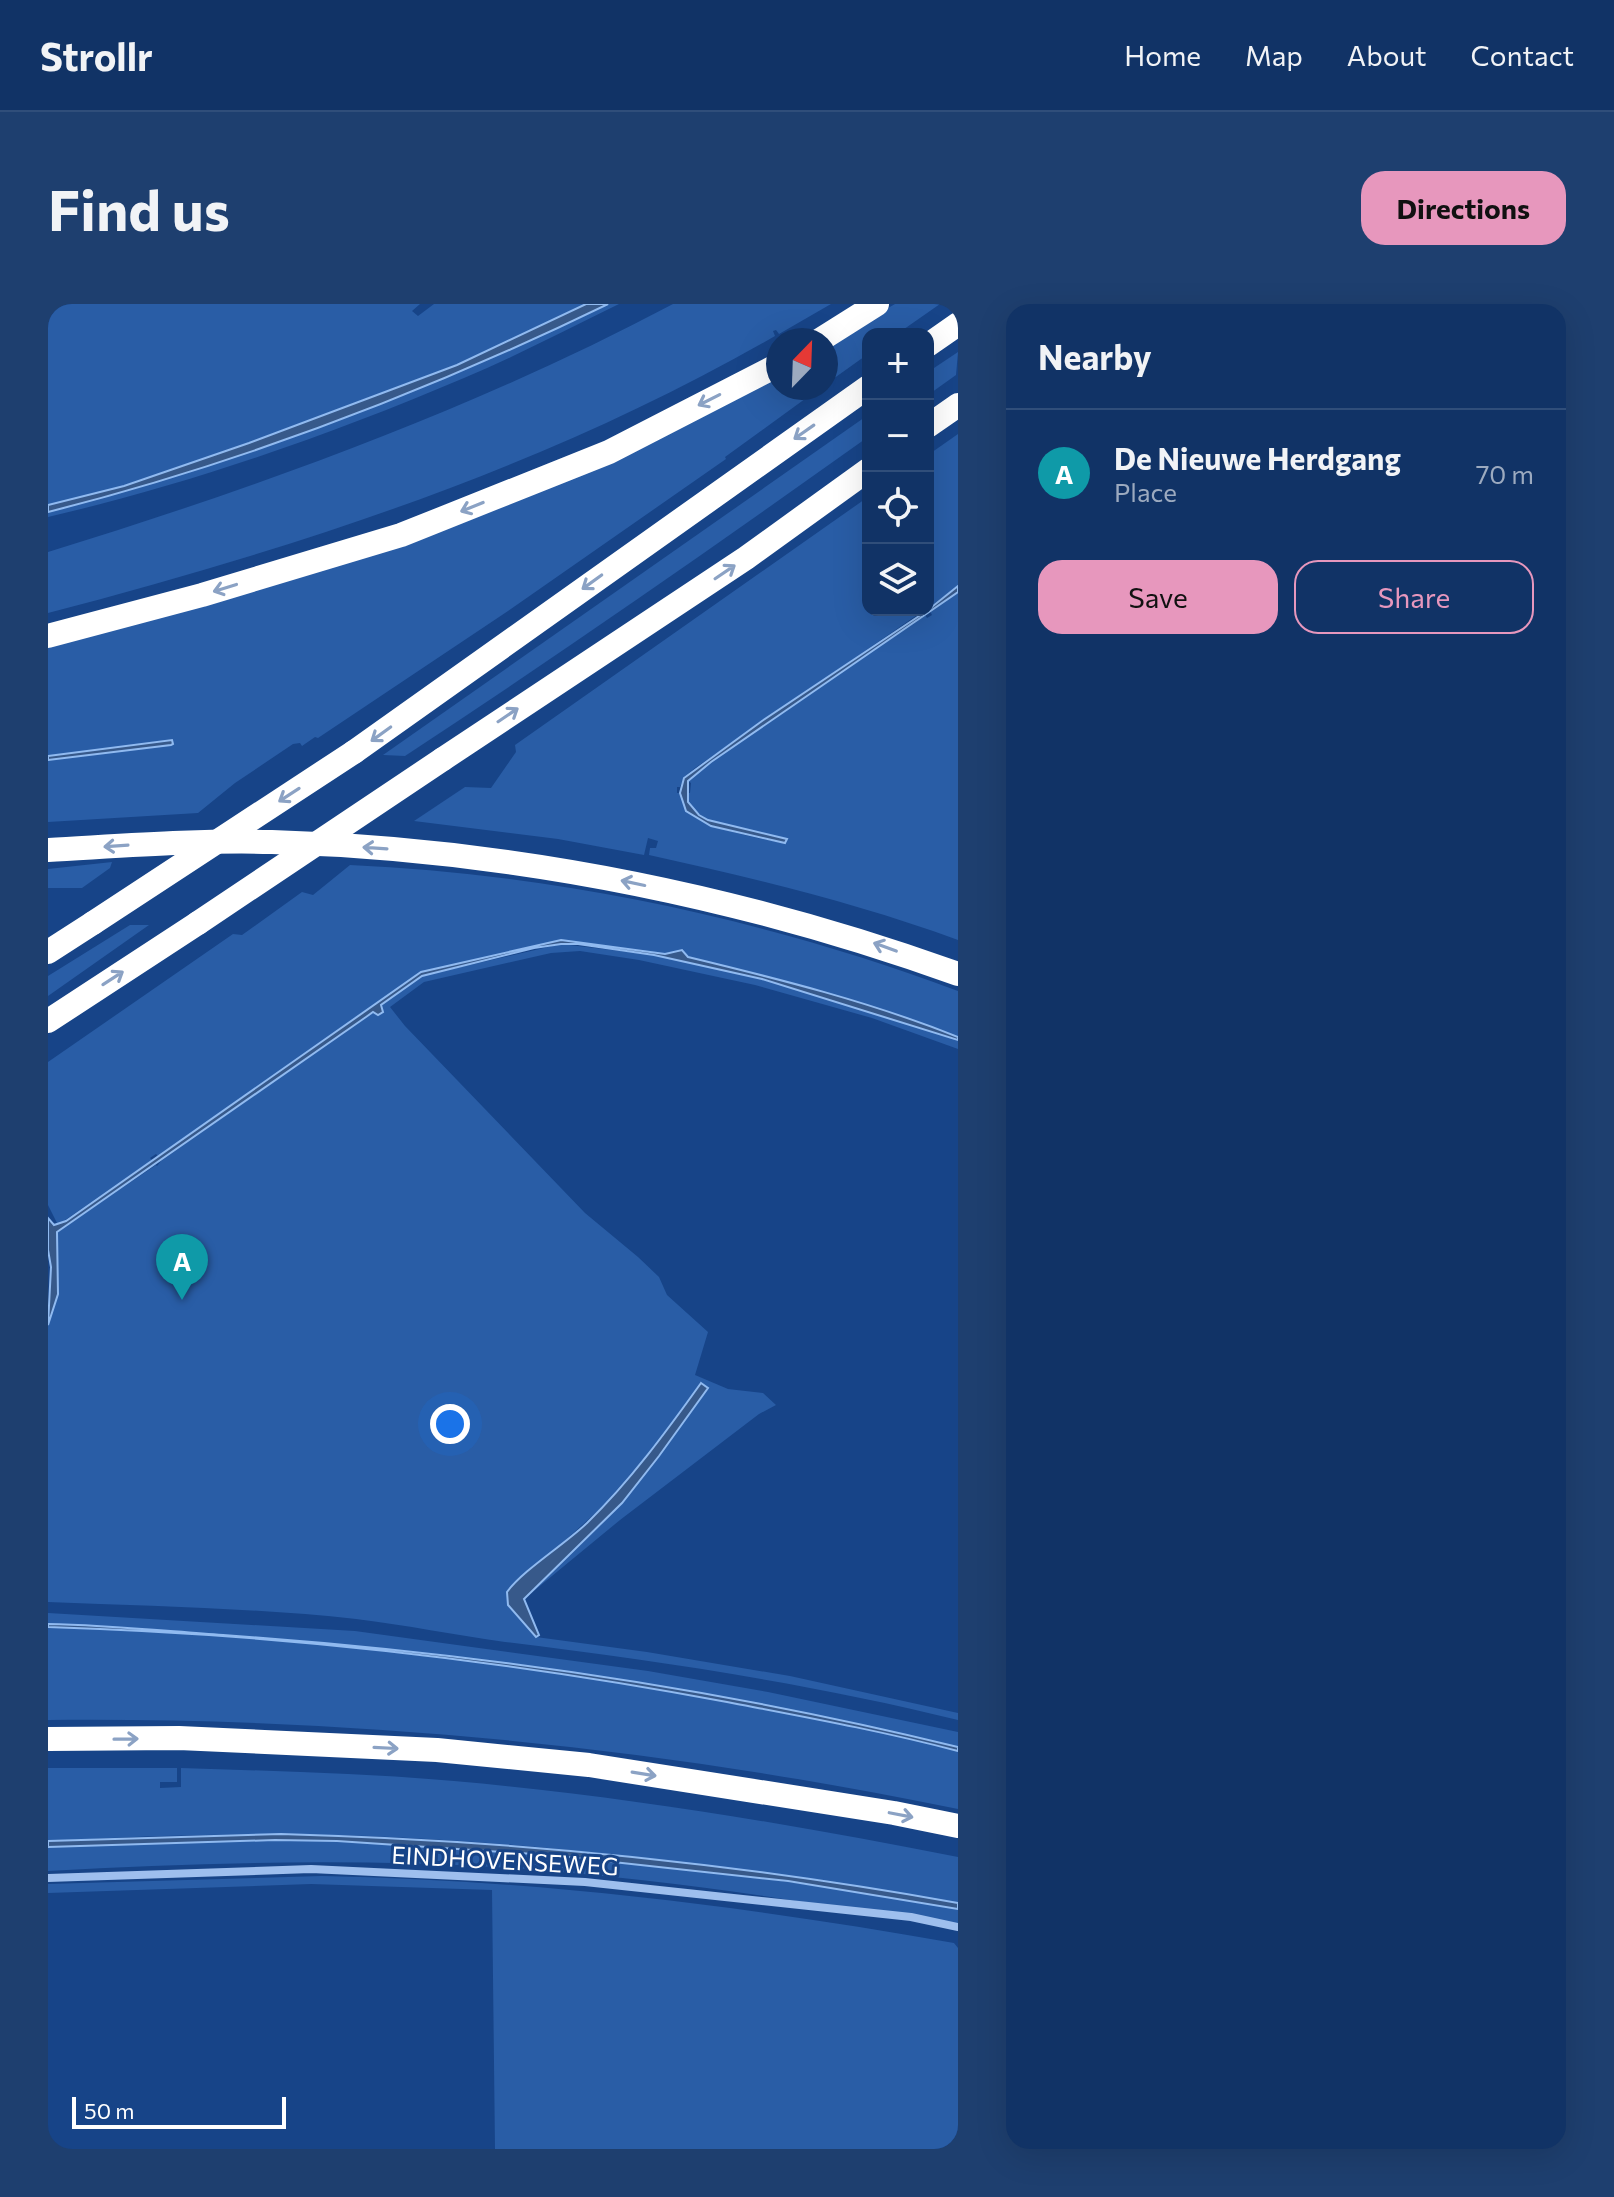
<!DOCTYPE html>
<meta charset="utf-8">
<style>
body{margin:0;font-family:Commissioner,sans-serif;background:#1e3f6f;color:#f1f3f6}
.controls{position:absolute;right:24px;top:24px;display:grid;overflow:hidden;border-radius:16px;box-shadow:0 8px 32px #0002}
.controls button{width:72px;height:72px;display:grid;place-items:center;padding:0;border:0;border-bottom:2px solid #304e7a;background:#136;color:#f1f3f6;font:40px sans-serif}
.compass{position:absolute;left:718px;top:24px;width:72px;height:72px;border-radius:50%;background:#136;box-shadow:0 8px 32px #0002;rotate:23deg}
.scale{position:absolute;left:24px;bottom:20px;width:214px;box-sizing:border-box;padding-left:8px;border:4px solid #fff;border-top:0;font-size:22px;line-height:28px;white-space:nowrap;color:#fff;-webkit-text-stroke:6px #174488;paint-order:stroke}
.you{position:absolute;left:402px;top:1120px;width:28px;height:28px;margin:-20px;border:6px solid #fff;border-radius:50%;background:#1a73e8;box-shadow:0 0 0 12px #1a73e833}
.badge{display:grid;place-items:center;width:52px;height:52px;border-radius:50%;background:#e797bd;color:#fff;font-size:26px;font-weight:700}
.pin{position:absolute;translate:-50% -66px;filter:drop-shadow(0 2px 4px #0008)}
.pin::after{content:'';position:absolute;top:42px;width:28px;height:24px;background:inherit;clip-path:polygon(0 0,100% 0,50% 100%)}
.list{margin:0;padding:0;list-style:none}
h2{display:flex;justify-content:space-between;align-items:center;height:104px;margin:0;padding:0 32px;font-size:34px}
h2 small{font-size:26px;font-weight:400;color:#9caabf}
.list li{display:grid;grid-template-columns:52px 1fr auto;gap:24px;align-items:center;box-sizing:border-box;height:128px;padding:0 32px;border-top:2px solid #304e7a}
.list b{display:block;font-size:30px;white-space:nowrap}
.list p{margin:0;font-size:26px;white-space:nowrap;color:#9caabf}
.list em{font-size:26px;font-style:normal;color:#9caabf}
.actions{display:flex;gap:16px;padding:24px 32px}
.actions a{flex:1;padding:18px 0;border:2px solid #e797bd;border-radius:24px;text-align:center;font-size:28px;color:#e797bd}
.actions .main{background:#e797bd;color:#111}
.icon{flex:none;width:44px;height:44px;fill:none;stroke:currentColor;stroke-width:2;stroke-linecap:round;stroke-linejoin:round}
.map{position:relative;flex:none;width:910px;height:1845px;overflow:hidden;border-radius:24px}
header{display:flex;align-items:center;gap:48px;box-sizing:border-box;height:112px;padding:0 40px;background:#136;border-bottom:2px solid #304e7a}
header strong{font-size:38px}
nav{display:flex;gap:44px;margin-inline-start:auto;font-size:28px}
.intro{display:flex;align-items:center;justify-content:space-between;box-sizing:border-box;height:192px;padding:0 48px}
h1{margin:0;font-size:56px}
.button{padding:20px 36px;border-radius:24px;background:#e797bd;color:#111;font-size:28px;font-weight:700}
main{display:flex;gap:48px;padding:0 48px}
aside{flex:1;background:#136;border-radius:24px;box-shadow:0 8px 32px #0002}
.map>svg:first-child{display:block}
</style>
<header>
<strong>Strollr</strong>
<nav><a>Home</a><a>Map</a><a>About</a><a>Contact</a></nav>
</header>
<div class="intro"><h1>Find us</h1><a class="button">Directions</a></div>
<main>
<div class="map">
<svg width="910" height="1845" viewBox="0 0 910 1845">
<rect width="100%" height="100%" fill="#174488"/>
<g fill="#295da6">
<path d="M0,0H372L364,7L370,12L386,0H538L409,61L201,139L76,182L0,201Z"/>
<path d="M560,0H571C519,25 469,52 416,74C282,131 142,180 0,213V208C193,159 381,87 560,0Z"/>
<path d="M625,0H783L731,30L728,26L725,27L727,32C500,163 252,243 0,309V248C214,182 427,105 625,0Z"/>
<path d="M847,0H892L849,30H820V50L778,80V40Z"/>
<path d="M910,48L908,71L880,91V68Z"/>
<path d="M730,68V84H772L677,153L678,155L460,307L270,434L267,433L254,442L252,439L245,440L187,479L150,509L0,518V456L123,441V436L0,452V343L308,254Z"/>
<path d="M820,111V133C667,242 514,349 357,452L335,451Z"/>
<path d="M910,130V282L880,304V151Z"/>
<path d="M820,193V306L875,307L647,464L636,473L632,483H629V489H632C640,526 707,532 738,540L739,535L660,516L644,505L640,499L639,489H642L643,479L640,477L663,458L877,311L879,314L884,311L882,307L910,288V636C809,599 705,574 601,551L602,544H608L610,537L600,534L596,551L510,535L366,517L417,483L443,484L468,448L467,441Z"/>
<path d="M64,558L62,564L34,584H0V565Z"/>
<path d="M302,561C506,570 719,615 910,687V733L794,693L640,653L634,646L617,650L513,636L373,668L110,852L108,850L102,854L104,856L10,921L0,901V758L185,630L194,631L254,588L265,591Z"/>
<path d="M82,621H101L0,692V672Z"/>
<path d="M513,640L606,651L714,675L910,736V745L824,714L707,681L591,656L532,647L503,649L376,678L342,703L357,722L537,909L590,953L611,973L619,991L660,1028L647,1071L680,1085L715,1089L728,1101L711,1110L572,1216L476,1295L574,1199L660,1085L653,1080L602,1148L553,1204L459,1289L488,1333L599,1348L742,1372L910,1409V1416C761,1379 610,1357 457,1338C407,1331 358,1321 308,1315C206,1304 102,1302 0,1298V1021L10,990L9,928L108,861L109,862L113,857L318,713L325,708L330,711L335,708L333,701L374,672Z"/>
<path d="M0,1309L307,1327L600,1367L720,1388L910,1428V1443C665,1383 415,1347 163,1330C109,1326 54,1321 0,1320Z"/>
<path d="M0,1323C227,1330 456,1356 679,1398C757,1413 834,1427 910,1447V1505C610,1443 306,1413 0,1416Z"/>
<path d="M0,1464H129V1478H112V1484L133,1483V1464C224,1467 315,1469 406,1477C576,1492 743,1520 910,1553V1599C715,1567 518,1540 321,1532C214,1528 107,1531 0,1537Z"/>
<path d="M227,1536C455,1540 685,1565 910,1605V1624C767,1598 623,1576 478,1565C319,1554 159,1558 0,1567V1543Z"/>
<path d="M274,1572C488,1576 695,1602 906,1639L910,1644V1845H447L444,1586L263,1580L0,1589V1580Z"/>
</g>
<g fill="#37598a" stroke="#90baf0" stroke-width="2">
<path d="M538,0H560C381,87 193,159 0,208V201L76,182L201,139L409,61Z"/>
<path d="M910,282V288L663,458L640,477V498L651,511L660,516L739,535L737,539L663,522L638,507L632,489L636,474L714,417L880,306Z"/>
<path d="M124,436L125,440L123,441L0,456V452Z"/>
<path d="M513,636L617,650L634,646L640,653C731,675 823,698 910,733V736L714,675L606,651L530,640H513L486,644L374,672L333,701L335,708L330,711L325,708L318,713L9,928L10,990L0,1021L3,963L0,946V914L6,921L18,917L373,668Z"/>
<path d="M653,1079L660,1084L611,1152L574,1199L476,1295L491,1331L488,1333L460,1301L459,1288C475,1266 516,1241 539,1219C582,1177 618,1128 653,1079Z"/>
<path d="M0,1320C58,1321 117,1327 175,1331C422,1348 669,1384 910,1443V1447C834,1427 757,1413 679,1398C456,1356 227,1330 0,1323Z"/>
<path d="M233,1530C460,1536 687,1559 910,1599V1605L740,1577L501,1551L289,1537L227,1536L0,1543V1537Z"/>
</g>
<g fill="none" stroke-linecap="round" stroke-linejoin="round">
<path stroke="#9ebfee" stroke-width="8" d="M0,1574L263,1565L537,1578L863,1613L910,1623"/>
<g stroke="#fff" stroke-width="24">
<path d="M772,36L829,0"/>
<path d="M880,41L910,20"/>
<path d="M880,122L910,101"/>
<path d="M0,332L154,291L353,231L561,148L730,61"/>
<path d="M306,448L820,83"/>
<path d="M395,455L698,254L820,166"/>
<path d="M0,546C74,542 149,536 224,538C461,545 687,590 910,670"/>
<path d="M0,648L45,619"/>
<path d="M0,717L150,619"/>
<path d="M0,1435L131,1434L389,1446L541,1461L846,1509L910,1522"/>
</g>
<g stroke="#fff" stroke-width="24">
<path d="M45,619L306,448"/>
<path d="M150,619L395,455"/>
</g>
</g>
<defs><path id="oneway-shaft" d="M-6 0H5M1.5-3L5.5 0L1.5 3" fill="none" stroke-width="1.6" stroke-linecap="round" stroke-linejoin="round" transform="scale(2)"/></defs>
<g stroke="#8ba2c4">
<use href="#oneway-shaft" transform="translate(661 96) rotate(153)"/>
<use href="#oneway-shaft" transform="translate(756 128) rotate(145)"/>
<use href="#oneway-shaft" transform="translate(424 203) rotate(158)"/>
<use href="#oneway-shaft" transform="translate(677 268) rotate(-34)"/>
<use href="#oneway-shaft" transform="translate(544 278) rotate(144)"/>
<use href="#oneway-shaft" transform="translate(177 284) rotate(163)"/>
<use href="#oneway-shaft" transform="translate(460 411) rotate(-34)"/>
<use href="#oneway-shaft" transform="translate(333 430) rotate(144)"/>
<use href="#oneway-shaft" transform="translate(241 491) rotate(147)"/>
<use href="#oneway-shaft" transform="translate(68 542) rotate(176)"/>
<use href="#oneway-shaft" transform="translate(327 544) rotate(-176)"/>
<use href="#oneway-shaft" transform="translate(585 579) rotate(-168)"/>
<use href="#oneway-shaft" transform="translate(837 643) rotate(-160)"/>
<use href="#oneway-shaft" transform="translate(65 674) rotate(-33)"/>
<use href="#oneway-shaft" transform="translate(78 1435) rotate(-1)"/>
<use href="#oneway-shaft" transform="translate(338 1444) rotate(3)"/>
<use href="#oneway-shaft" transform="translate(596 1470) rotate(9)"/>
<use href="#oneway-shaft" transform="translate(853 1511) rotate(11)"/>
</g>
<g text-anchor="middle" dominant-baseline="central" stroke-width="6" stroke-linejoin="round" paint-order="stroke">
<g font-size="24" fill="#fff" stroke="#174488">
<text transform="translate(457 1556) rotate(3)">EINDHOVENSEWEG</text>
</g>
</g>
</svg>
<div class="controls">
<button>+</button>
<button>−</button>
<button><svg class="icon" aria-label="locate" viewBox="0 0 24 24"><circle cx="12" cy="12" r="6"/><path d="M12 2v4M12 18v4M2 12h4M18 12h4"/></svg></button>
<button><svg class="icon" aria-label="layers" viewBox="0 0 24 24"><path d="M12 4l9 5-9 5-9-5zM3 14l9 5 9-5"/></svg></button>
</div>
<svg class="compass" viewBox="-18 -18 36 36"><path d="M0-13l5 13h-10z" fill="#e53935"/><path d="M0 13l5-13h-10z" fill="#9caabf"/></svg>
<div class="scale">50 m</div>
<div class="you"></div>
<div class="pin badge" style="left:134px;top:996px;background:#0f9aa8">A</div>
</div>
<aside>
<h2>Nearby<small></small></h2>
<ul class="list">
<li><span class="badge" style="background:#0f9aa8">A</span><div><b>De Nieuwe Herdgang</b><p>Place</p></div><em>70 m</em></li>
</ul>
<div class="actions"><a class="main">Save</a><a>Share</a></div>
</aside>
</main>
